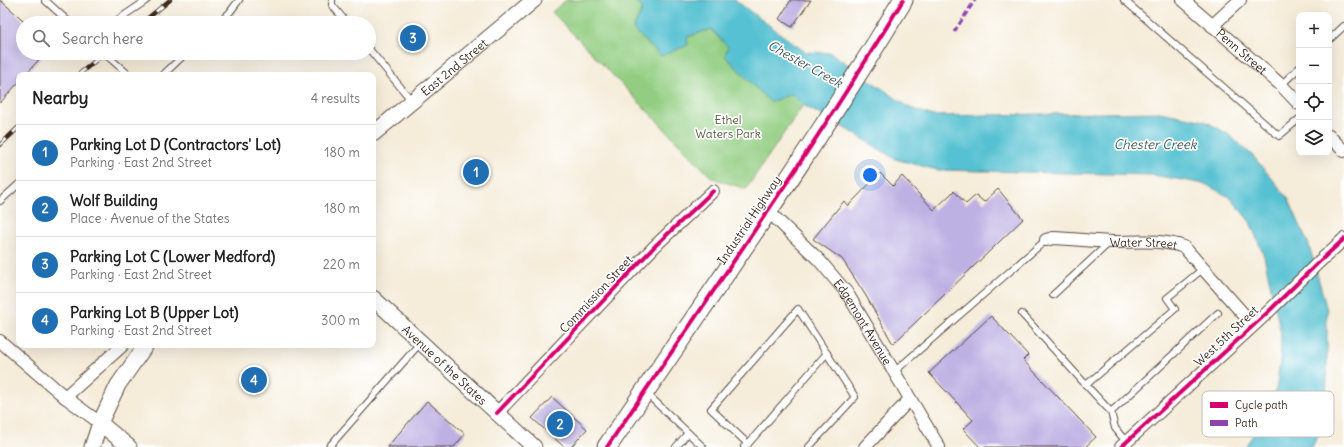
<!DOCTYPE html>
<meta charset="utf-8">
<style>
body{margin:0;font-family:Delius,sans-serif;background:#f6f6f6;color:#222}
.controls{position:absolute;right:12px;top:12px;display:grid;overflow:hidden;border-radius:8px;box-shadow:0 4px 16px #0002}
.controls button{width:36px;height:36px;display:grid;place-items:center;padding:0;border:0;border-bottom:1px solid #e0e0e0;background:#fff;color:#222;font:20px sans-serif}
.you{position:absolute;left:870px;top:175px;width:14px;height:14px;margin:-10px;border:3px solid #fff;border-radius:50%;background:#1a73e8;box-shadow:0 0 0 6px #1a73e833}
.badge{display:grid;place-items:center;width:26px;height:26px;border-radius:50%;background:#1f6fb2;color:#fff;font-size:13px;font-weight:700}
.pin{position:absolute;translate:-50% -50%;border:2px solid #fff;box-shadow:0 1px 4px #0006}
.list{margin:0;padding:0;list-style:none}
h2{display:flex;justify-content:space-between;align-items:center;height:52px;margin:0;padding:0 16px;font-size:17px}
h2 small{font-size:13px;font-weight:400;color:#767676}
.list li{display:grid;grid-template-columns:26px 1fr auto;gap:12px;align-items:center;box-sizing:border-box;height:56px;padding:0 16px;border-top:1px solid #e0e0e0}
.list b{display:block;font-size:15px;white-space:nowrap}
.list p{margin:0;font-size:13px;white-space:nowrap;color:#767676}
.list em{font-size:13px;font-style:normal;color:#767676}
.icon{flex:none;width:22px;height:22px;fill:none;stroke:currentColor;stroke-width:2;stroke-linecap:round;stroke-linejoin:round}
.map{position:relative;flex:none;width:1344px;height:447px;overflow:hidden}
.search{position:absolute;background:#fff;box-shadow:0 4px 16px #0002;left:16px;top:16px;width:360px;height:44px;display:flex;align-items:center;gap:10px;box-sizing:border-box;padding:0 14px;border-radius:22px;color:#767676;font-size:15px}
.panel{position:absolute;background:#fff;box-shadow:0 4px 16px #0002;left:16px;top:72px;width:360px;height:276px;border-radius:8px}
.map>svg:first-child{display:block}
</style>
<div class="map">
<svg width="1344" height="447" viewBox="0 0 1344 447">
<rect width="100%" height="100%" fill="#fff"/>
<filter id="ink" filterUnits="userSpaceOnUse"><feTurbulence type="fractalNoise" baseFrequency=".025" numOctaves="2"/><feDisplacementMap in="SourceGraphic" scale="8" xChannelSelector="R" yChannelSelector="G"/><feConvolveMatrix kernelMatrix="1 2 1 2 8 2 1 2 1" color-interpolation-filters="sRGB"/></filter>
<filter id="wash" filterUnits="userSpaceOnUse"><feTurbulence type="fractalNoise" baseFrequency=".012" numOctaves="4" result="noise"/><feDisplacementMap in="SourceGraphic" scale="16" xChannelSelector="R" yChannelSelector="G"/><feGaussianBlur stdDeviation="0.9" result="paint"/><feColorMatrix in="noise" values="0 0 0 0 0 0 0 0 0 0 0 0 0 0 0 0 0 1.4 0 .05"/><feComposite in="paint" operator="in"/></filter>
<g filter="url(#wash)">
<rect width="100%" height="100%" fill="#f5ecd9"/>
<path fill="#92cd81" stroke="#667c50" d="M566,0H634L643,8L687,37L710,29L728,47L792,94L803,105L746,189L712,178L552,12Z"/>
<path fill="#57c1d2" stroke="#497678" d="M634,0H735L805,52L831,53L910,108L933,116L1160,112L1205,121L1228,134L1253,156L1288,198L1309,245L1327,310V381L1324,424L1312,447H1245L1263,420L1276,389L1280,361L1281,334L1264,256L1250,222L1231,198L1205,184L1153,175L937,170L895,159L855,134L803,105L792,94L770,102L725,56L728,47L711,29L687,37L688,45L661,56L633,29L643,8Z"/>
<g id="blocks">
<g fill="#bdb0e3">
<path d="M0,0L23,20V53H45L25,75H19V82L0,103Z"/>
<path d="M791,0H811L792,27L779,19Z"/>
<path d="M880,173L893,186L902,176L934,210L954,191L966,204L976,195L984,202L998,189L1023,219L893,344L866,296L842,259L813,239L844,201L848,206Z"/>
<path d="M991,316L1028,355L1023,360L1096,437L1085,447H980L963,429L973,420L929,373Z"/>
<path d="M552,397L587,429L571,447H564L532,418Z"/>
<path d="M427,401L465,434L454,447H387Z"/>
</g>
</g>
</g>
<g filter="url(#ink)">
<use href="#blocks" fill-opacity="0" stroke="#57473a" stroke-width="1"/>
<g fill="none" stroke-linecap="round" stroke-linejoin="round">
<g stroke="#57473a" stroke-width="8">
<g id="service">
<path d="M45,0L70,23"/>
<path d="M332,0V5L347,23"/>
<path d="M1124,0L1279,136L1299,119"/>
<path d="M113,23L147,0"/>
<path d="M219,23L230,12L239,0"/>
<path d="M1329,40L1344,26"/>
<path d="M369,49L412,101"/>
<path d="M104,53L129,75"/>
<path d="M163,75L186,53"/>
<path d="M1281,85L1299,68"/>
<path d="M0,201L19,184"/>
<path d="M1053,295L1109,243"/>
<path d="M1022,314L1086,385L1175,309L1167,298L1204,268"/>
<path d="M895,371L1046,240"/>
<path d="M1086,385L1111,412L1218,313"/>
<path d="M646,393L703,447"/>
<path d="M1111,412L1115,428L1126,442"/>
<path d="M748,444L827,353"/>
<path d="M329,447L421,342"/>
<path d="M676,447L688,433"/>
<path d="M744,447L748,444L711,409L798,309L855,397L809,447"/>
</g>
</g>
<g stroke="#57473a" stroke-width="14">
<g id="minor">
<path id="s1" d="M1183,0L1281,85L1299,104"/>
<path d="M1212,26L1240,0"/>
<path d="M1329,136L1344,151"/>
<path id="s2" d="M768,211L819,260L847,293L939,447"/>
<path id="s3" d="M1046,240L1053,238C1073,239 1093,241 1113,242C1136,242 1161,239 1184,247L1253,325"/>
<path d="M0,341L65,397L100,423"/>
<path d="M65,397L123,345"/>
<path d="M497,413L655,246L713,191"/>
<path d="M865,447L910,399"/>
<path d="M1121,447L1267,313L1319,262L1344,239"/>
</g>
</g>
<g stroke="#57473a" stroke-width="17">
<g id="tertiary">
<path id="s4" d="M373,134L534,0"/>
<path id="s5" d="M373,298L534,447"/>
<path d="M100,423L129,447"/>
<path d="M92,447L100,423L118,385L146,345"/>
</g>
</g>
<g stroke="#57473a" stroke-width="21">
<path id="primary" d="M607,447C707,299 811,153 903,0"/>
</g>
<use href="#service" stroke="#fff" stroke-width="6"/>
<use href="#minor" stroke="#fff" stroke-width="12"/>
<use href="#tertiary" stroke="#fff" stroke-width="15"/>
<use href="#primary" stroke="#fff" stroke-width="19"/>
<g stroke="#3b2a1e" stroke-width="4.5">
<g id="rail">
<path d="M142,23L170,0"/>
<path d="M78,75L105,53"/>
<path d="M0,145L19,127"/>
</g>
</g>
<use href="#rail" stroke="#fff" stroke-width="3" stroke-dasharray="9" stroke-linecap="butt"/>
<path stroke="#8e44ad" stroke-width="3" stroke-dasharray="6 3" stroke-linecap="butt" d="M954,32L975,0"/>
<g stroke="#fff" stroke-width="6">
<g id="cycleway">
<path d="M497,413L655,246L713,191"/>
<path d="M607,447C707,299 811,153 903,0"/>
<path d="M1121,447L1267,313L1319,262L1344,239"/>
</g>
</g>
<use href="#cycleway" stroke="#d6006c" stroke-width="4"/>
</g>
</g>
<g text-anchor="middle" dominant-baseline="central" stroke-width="3.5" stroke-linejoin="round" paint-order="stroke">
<g font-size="12" fill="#3b2a1e" stroke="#fff">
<text stroke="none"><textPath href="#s1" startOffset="78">Penn Street</textPath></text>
<text stroke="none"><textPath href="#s4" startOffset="105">East 2nd Street</textPath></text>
<text transform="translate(749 220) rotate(-56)">Industrial Highway</text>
<text stroke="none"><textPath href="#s3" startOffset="98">Water Street</textPath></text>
<text transform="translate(596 294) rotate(-47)">Commission Street</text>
<text stroke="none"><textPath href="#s2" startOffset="147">Edgemont Avenue</textPath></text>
<text transform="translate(1226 336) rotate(-43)">West 5th Street</text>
<text stroke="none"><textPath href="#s5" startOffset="98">Avenue of the States</textPath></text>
</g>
<g font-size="12" fill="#555b3c" stroke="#fff">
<text x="728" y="119">Ethel<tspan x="728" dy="14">Waters Park</tspan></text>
</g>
<g font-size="13" font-style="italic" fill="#455f5d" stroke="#fff">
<text transform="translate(805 64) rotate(29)">Chester Creek</text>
<text x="1155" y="144">Chester Creek</text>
</g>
</g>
<rect x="1202" y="391" width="132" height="46" rx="6" fill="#fff" stroke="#c4bfbc" stroke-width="1"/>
<rect x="1210" y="402" width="18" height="6" fill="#d6006c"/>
<rect x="1210" y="420" width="18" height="6" fill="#8e44ad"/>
<g font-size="11" fill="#3b2a1e">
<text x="1235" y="409">Cycle path</text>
<text x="1235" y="427">Path</text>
</g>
</svg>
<div class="controls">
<button>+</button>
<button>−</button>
<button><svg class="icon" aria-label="locate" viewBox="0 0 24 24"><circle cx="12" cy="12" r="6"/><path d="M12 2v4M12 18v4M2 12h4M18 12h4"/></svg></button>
<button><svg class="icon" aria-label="layers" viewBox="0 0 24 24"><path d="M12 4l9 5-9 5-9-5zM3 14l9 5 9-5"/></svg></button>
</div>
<div class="you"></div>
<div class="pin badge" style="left:476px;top:172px">1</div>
<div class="pin badge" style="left:560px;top:424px">2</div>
<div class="pin badge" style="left:413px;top:38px">3</div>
<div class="pin badge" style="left:254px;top:380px">4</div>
<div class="search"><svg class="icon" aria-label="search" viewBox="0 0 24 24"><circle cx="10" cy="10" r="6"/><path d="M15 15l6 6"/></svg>Search here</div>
<section class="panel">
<h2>Nearby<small>4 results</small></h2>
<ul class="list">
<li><span class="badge">1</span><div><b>Parking Lot D (Contractors' Lot)</b><p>Parking · East 2nd Street</p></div><em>180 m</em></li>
<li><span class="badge">2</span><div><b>Wolf Building</b><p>Place · Avenue of the States</p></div><em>180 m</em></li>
<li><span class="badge">3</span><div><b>Parking Lot C (Lower Medford)</b><p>Parking · East 2nd Street</p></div><em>220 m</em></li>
<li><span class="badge">4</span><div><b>Parking Lot B (Upper Lot)</b><p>Parking · East 2nd Street</p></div><em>300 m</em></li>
</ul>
</section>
</div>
